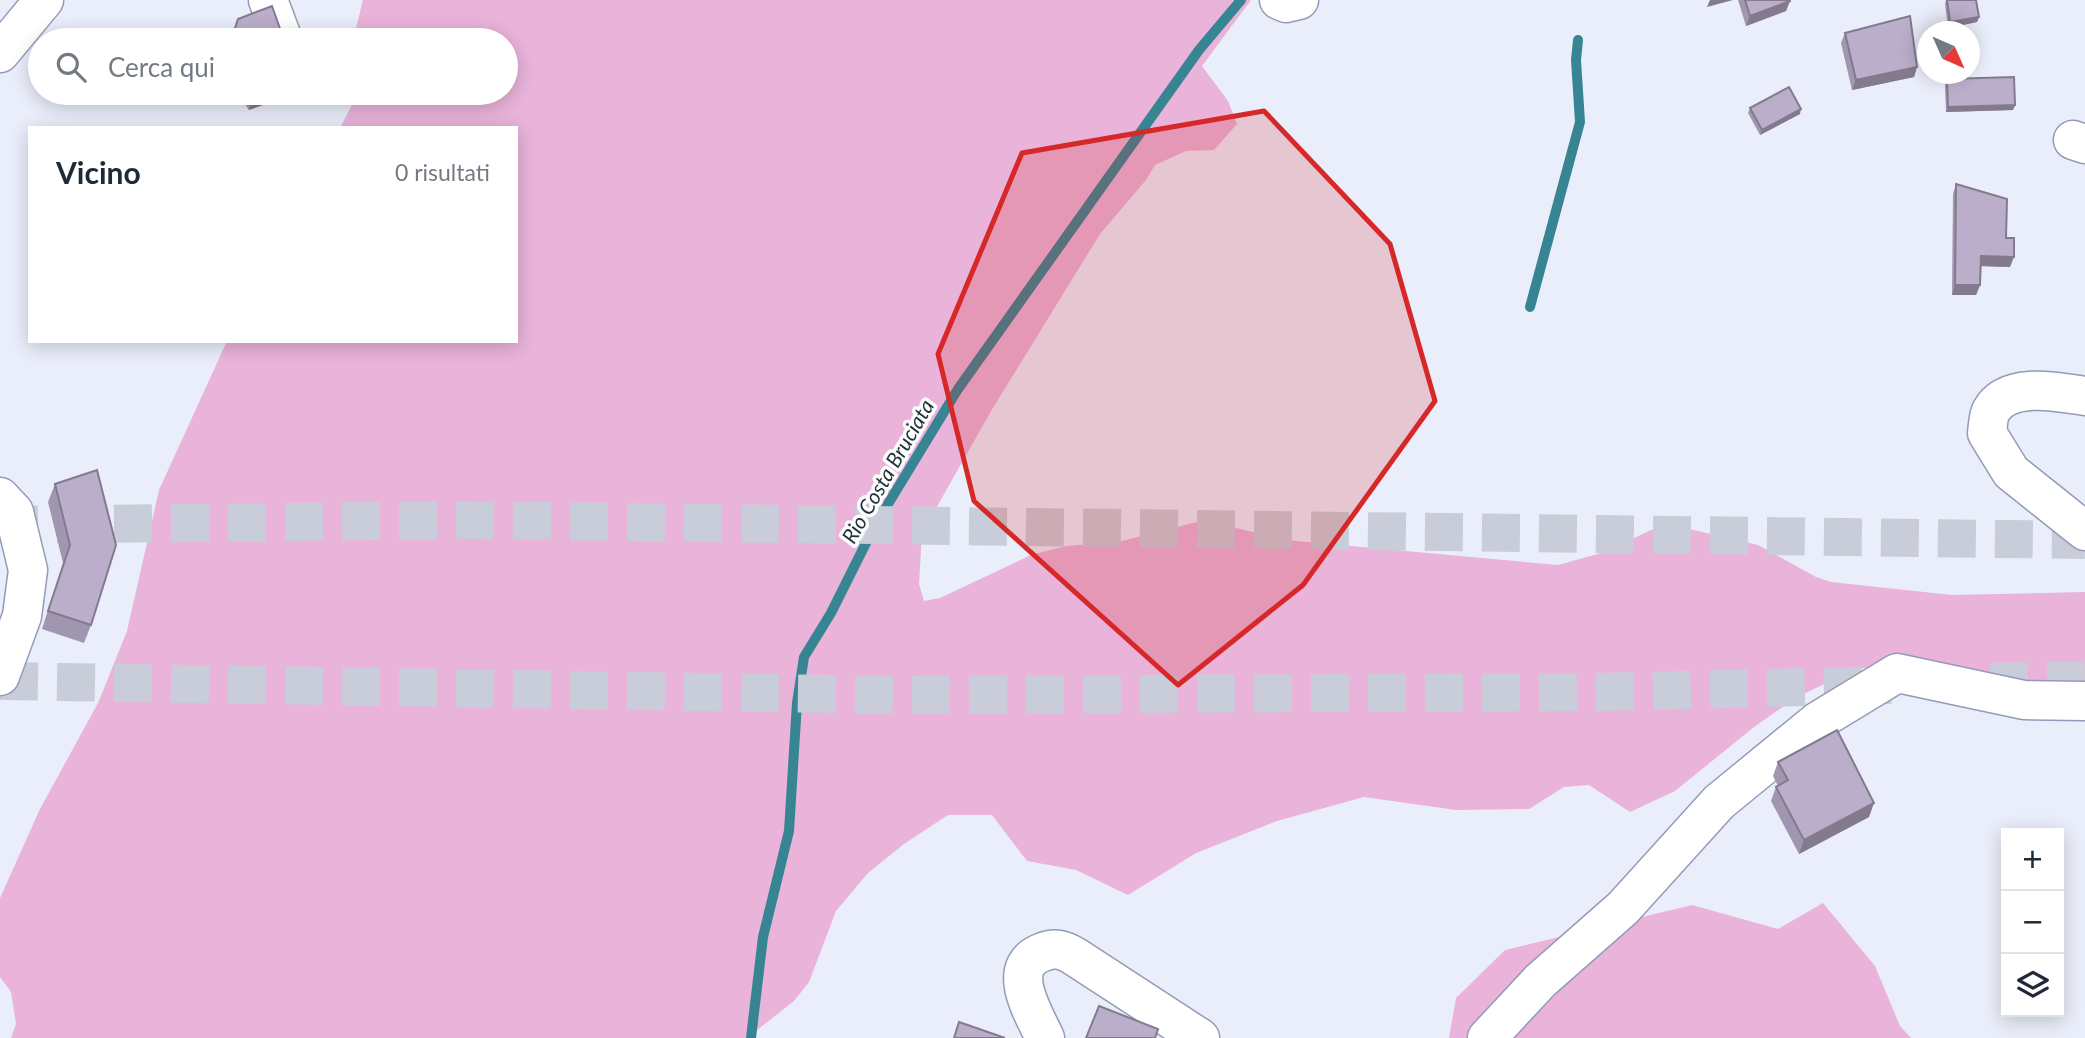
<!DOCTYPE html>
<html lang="it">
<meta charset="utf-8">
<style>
body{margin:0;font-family:Lato,sans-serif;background:#f6f6f7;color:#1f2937}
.controls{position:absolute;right:21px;bottom:21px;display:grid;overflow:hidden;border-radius:0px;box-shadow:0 4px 18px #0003}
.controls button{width:63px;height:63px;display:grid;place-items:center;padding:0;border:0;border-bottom:2px solid #e0e1e3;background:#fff;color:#1f2937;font:35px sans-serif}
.compass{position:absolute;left:1917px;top:21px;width:63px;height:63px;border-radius:50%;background:#fff;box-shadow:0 4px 18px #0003;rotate:135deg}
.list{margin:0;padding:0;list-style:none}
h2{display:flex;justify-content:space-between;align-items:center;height:91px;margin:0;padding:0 28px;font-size:30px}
h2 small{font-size:23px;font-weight:400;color:#747a83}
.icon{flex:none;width:38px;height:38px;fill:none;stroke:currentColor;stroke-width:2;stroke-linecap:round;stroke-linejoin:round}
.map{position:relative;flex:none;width:2085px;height:1038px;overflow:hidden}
.search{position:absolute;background:#fff;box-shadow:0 4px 18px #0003;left:28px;top:28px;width:490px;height:77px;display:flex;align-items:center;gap:18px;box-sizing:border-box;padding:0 24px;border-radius:38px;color:#747a83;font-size:26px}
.panel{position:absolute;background:#fff;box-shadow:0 4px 18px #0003;left:28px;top:126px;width:490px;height:217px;border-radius:0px}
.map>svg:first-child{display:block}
</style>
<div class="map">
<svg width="2085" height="1038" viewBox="0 0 2085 1038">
<rect width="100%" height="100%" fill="#eaeefa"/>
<g fill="#e9b3da">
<path d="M363,0H1251L1202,66L1228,101L1237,124L1214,150L1186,151L1155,165L1146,180L1100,234L991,411L922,533L919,584L924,601L940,598L1031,555L1066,546L1118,542L1197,522H1212L1285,540L1558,565L1605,552L1651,530L1685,528L1758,545L1816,577L1831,582L1952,595L2085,592V682L2006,680L1907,658L1852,671L1797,697L1754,727L1675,791L1630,812L1589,785L1564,787L1529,809L1456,810L1364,797L1277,821L1196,853L1128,895L1076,870L1027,861L992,815H948L904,844L868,873L836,911L809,982L794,1001L747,1038H11L16,1024L11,992L0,977V898L40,809L98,703L127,631L159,490L227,341H516V128H340L358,93H506V40H353Z"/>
<path d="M1823,903L1875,966L1900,1026L1911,1038H1449L1456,998L1505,950L1692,905L1778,929Z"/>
</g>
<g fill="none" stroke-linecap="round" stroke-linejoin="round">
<g stroke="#378493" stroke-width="10">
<path d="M1530,307L1580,122L1576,60L1578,40"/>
<path d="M751,1038L763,937L789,831L797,703L804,657L831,613L874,527L958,389L1199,50L1241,0"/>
</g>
<g stroke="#c9cdd9" stroke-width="38" stroke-dasharray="38 19" stroke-linecap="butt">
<path d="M0,525L466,520L2085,540"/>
<path d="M0,681L895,695L1596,692L1891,685"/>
<path d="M1990,682L2085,680"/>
</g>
<g stroke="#939bb8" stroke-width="41">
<g id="minor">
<path d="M268,0L283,40"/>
<path d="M1279,0L1286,3L1299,0"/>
<path d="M0,53L44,0"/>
<path d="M2073,140L2085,144"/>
<path d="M2085,396C2058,392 2008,381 1991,411C1988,416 1988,427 1987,433L2011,472L2085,531"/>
<path d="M0,497L14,512L28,570L22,616L0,676"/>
<path d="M1045,1038C1034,1014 1003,966 1043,952C1055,947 1064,950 1074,956L1200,1038"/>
<path d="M1487,1038L1540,981L1623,908L1719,802L1818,721L1897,673L2024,700L2085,701"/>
</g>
</g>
<use href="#minor" stroke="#fff" stroke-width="38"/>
</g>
<g fill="#a196af">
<path d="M1738,0H1790L1786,11L1746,26Z"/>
<path d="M1946,0L1979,17L1977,22L1948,28L1945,4Z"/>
<path d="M1845,33L1917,67L1914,77L1852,90L1841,43Z"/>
<path d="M1947,79L2015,105L2013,110L1946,112L1945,85Z"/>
<path d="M237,93H295L249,110Z"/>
<path d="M1750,108L1800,114L1760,135L1748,113Z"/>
<path d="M1956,184L2006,238L2010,267L1981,266L1980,285L1976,295H1952L1953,194Z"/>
<path d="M55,484L91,625L84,643L42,629L63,563L48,502Z"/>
<path d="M1778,762L1869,817L1799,854L1771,801L1776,787L1778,786L1773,776Z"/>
</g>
<g fill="#837a8e">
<path d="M1710,0H1733L1707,7Z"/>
<path d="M1790,1L1786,11L1746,26L1750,16Z"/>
<path d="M1979,17L1977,22L1948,28L1950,22Z"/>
<path d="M1917,67L1914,77L1852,90L1856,80Z"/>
<path d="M273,93H295L249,110L252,100Z"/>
<path d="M2015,105L2013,110L1946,112L1948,107Z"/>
<path d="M1801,109L1800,114L1760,135L1762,130Z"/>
<path d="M1981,256L2014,257L2010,267L1977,266Z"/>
<path d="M1955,285H1980L1976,295H1952Z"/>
<path d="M1874,803L1869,817L1799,854L1804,840Z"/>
</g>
<g fill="#bbaecb" stroke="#837a8e" stroke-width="2">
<path d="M1745,0H1790V1L1750,16Z"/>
<path d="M1947,0H1976L1979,17L1950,22Z"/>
<path d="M272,6L284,40H231L238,19Z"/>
<path d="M1910,16L1917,67L1856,80L1845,33Z"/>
<path d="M2014,77L2015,105L1948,107L1947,79Z"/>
<path d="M1789,87L1801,109L1762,130L1750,108Z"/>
<path d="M248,93H273L252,100Z"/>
<path d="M1956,184L2007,199L2006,238H2014V257L1981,256L1980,285H1955Z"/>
<path d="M97,470L116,545L91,625L48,611L70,545L55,484Z"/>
<path d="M1837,730L1874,803L1804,840L1776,787L1788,780L1778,762Z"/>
<path d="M1099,1006L1158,1029L1155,1038H1086Z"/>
<path d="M959,1022L1005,1038H954Z"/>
</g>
<path fill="#d62828" fill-opacity="0.2" stroke="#d62828" stroke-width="5" stroke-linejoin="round" d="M1264,111L1390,244L1435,401L1303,585L1178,685L974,501L938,354L1022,153Z"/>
<g text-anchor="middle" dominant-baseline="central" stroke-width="7" stroke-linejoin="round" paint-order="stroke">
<g font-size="21" font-style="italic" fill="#1b3337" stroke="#fcfcfc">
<text transform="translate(887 471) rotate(-60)">Rio Costa Bruciata</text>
</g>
</g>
</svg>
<div class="controls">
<button>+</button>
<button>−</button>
<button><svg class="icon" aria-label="layers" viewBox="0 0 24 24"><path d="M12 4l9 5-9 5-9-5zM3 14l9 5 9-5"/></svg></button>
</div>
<svg class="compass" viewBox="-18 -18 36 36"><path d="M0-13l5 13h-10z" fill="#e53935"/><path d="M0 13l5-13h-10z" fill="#747a83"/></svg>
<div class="search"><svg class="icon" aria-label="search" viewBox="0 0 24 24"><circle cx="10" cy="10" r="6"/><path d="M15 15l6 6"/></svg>Cerca qui</div>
<section class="panel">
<h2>Vicino<small>0 risultati</small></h2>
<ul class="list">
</ul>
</section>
</div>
